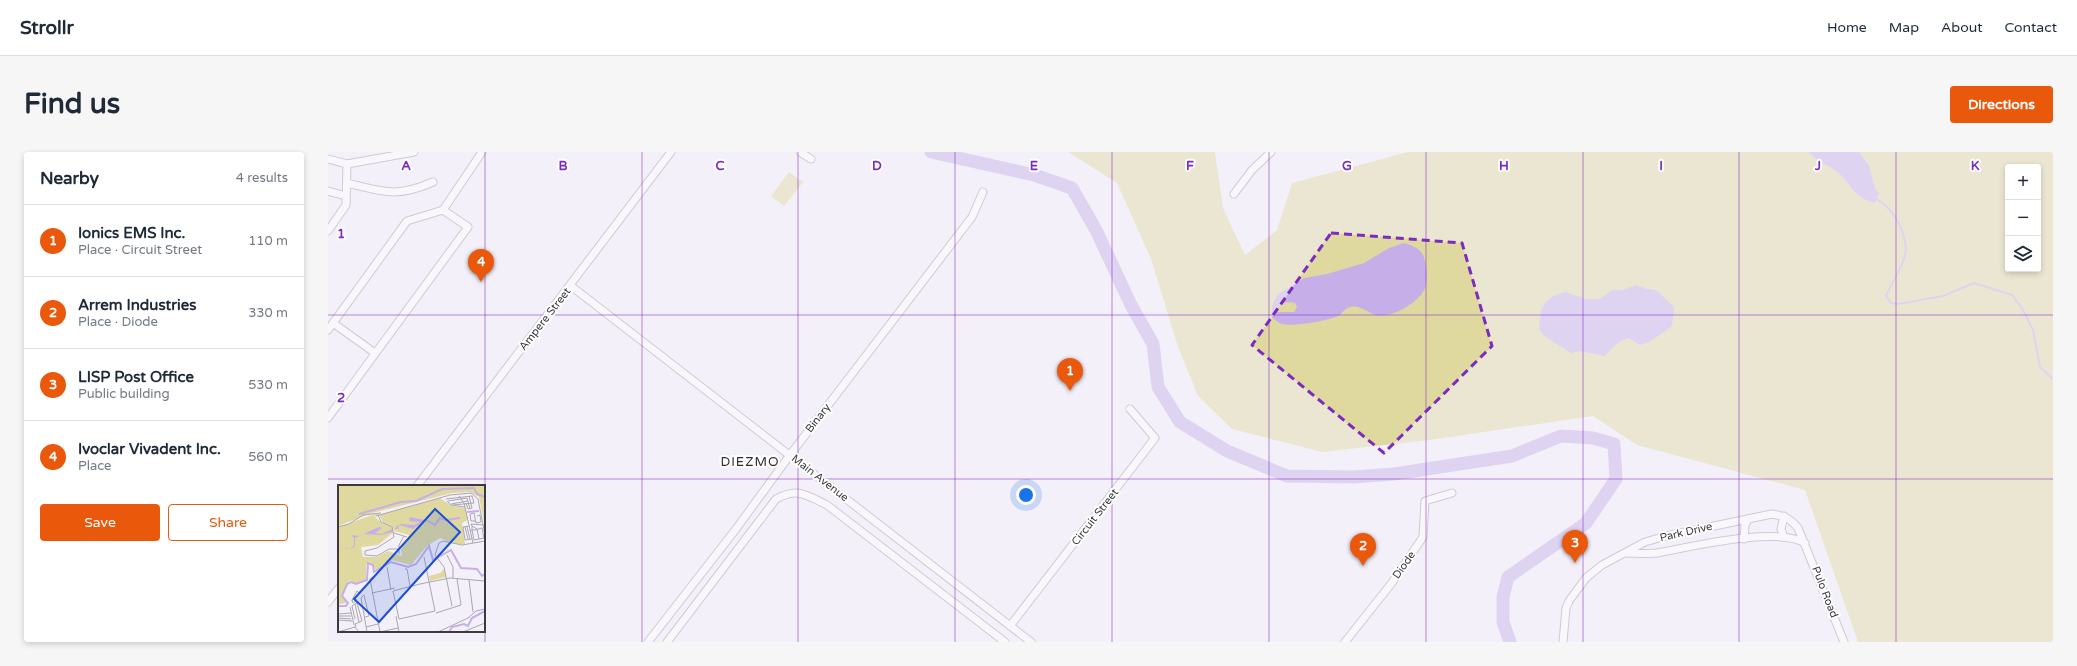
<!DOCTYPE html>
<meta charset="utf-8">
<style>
body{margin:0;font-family:"Varela Round",sans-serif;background:#f6f6f7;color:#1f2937}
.controls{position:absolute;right:12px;top:12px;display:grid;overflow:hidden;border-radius:4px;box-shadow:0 2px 6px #0003}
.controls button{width:36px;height:36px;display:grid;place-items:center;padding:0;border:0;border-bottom:1px solid #e0e1e3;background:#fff;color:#1f2937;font:20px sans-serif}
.you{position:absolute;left:698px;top:343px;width:14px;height:14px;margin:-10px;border:3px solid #fff;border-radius:50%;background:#1a73e8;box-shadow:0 0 0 6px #1a73e833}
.badge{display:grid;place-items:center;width:26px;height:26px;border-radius:50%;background:#ea580c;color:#fff;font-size:13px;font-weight:700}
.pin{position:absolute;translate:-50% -33px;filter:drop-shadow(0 1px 2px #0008)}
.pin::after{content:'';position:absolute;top:21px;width:14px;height:12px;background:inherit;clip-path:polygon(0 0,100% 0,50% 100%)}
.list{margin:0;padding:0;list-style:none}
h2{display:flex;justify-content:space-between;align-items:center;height:52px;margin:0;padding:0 16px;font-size:17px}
h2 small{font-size:13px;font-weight:400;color:#747a83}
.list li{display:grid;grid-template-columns:26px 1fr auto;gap:12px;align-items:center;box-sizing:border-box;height:72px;padding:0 16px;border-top:1px solid #e0e1e3}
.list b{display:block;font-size:15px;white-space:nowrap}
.list p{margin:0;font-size:13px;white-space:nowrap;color:#747a83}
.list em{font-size:13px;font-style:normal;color:#747a83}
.actions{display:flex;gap:8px;padding:12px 16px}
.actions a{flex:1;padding:9px 0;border:1px solid #ea580c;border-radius:4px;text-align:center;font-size:14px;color:#ea580c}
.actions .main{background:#ea580c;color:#fff}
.icon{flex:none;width:22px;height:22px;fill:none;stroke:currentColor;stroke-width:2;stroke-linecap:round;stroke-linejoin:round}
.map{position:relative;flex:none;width:1725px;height:490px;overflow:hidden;border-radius:4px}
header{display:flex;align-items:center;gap:24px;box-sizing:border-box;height:56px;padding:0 20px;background:#fff;border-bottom:1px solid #e0e1e3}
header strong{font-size:19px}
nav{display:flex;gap:22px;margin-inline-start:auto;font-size:14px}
.intro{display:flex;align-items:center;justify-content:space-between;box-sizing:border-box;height:96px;padding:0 24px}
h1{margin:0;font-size:28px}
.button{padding:10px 18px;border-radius:4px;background:#ea580c;color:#fff;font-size:14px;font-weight:700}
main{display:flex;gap:24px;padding:0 24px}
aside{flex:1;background:#fff;border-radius:4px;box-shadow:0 2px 6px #0003}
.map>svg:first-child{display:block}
</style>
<header>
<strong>Strollr</strong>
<nav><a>Home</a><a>Map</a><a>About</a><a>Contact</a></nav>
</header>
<div class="intro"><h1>Find us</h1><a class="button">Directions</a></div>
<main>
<aside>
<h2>Nearby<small>4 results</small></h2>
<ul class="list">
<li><span class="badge">1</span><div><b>Ionics EMS Inc.</b><p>Place · Circuit Street</p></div><em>110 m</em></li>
<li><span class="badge">2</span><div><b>Arrem Industries</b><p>Place · Diode</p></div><em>330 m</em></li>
<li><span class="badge">3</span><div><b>LISP Post Office</b><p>Public building</p></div><em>530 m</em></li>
<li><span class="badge">4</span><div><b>Ivoclar Vivadent Inc.</b><p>Place</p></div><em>560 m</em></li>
</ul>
<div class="actions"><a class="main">Save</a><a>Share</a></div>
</aside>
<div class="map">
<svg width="1725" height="490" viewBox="0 0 1725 490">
<rect width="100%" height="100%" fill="#f4f0fa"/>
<g fill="#e0d99f" fill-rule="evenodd">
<path d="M740,0H887L895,56L917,103L949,78L964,31L1080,0H1725V490H1530L1477,338L1309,293L1265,264L1102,288L994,300L904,277L870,244L850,195L823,107L789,31ZM1680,15H1710V117H1680Z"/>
<path d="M461,20L475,30L456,54L443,44Z"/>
</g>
<g fill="#c6afe8" fill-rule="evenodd">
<path d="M1481,0H1531L1541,14L1547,36L1551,41L1547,51C1522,45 1522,27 1504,16C1492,9 1491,11 1481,0Z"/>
<path d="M1076,91C1086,94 1095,97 1097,109C1099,117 1100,128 1097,136C1092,150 1063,167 1048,163C1039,161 1030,151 1020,156C1016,157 1014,162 1010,164C1000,169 964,175 954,172C950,171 947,168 944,165V154L949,143L976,126L999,122L1036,111L1061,96ZM960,150L967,151L969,155L966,160H950L949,156L953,152Z"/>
<path d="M1308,133L1319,137L1328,138L1345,154L1346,158L1344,174L1323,189L1312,193L1301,186C1288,190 1286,195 1277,204L1252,199L1243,201L1215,183L1211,176L1213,158L1217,151L1225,144L1237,140L1258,147H1272L1284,138H1294Z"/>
</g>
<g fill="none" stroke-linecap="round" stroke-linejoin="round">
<path stroke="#c6afe8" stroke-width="2" d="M1547,46C1551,49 1556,52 1559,55C1571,67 1582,91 1576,107C1572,119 1563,132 1558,144L1563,151L1570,152L1615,144L1646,131L1684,143L1695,158L1705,178L1712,215L1725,227"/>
<path stroke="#c6afe8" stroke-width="13" d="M603,0L706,23L744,36L768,78L803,153L825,192L830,235L852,270L899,299L959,324L1025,325L1066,322L1184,304L1233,284L1265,286L1286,292L1288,327L1258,371L1180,425L1175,445V470L1182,490"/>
<g stroke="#a19ea7" stroke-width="9">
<g id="street">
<path d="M472,0L483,7"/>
<path d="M0,7L19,12L86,0"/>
<path d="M19,31C56,40 68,46 105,30"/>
<path d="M0,39L18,44"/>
<path d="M906,42L924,18L943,0"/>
<path d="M115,58L154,0"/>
<path d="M0,79L18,53L19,12"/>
<path d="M243,134L703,490"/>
<path d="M5,171L47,201"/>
<path d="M0,178L79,69L115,58L140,75L0,266"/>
<path d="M89,334L343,0"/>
<path d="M1456,364L1453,377L1456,385"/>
<path d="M1416,387L1417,373L1420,367"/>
<path d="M1298,401C1308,401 1319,402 1329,401C1363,395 1448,374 1477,391"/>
<path d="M0,450L11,436"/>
<path d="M682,474L827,286L802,257"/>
<path d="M320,490L408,377L462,303L644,65L655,40"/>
<path d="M339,490L448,347C470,335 478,343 499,353L677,490"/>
<path d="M1017,490L1063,432L1095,385L1097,349L1124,341"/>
<path d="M1235,490L1238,456L1241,449L1258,426L1274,413L1317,390L1338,384L1444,362C1456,364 1462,366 1470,376L1516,490"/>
</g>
</g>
<use href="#street" stroke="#fff" stroke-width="7"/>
</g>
<path d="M0 0H1725V490H0ZM1003,81L1134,91L1164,194L1056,301L924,193Z" fill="#f4f0fa" fill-opacity=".55" fill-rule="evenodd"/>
<path fill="none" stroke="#7b2cbf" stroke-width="3" stroke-dasharray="8 5" stroke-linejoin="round" d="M1003,81L1134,91L1164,194L1056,301L924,193Z"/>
<path fill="none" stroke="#7b2cbf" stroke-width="1" stroke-opacity="0.55" d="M157,0V490M314,0V490M470,0V490M627,0V490M784,0V490M941,0V490M1098,0V490M1255,0V490M1411,0V490M1568,0V490M0,163H1725M0,327H1725"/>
<g text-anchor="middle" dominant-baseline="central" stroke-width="4" stroke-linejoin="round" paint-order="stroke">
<g font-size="11" fill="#3c3a3e" stroke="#fff">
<text transform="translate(217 167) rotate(-52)">Ampere Street</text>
<text transform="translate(490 266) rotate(-52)">Binary</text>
<text transform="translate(492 326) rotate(38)">Main Avenue</text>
<text transform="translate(767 365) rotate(-52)">Circuit Street</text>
<text transform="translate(1358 380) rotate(-13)">Park Drive</text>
<text transform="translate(1076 413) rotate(-55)">Diode</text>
<text transform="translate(1497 440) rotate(69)">Pulo Road</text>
</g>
<g font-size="13" letter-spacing="1" fill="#2e2c33" stroke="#fff">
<text x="422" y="310">DIEZMO</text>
</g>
</g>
<g transform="translate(10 333)">
<rect width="147" height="147" fill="#f4f0fa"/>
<path d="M0,0H147V42L141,12L132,7L114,8L34,28L0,41ZM102,13L114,21L127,23L130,35L124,38L127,59H117L102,53L89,61L73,80L54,75L38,85L31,76L28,80V96L18,99L12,95L3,111L9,118L0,119V42L40,28L42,29L37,31L40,35L45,39L53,42L56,47L40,60L23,62L25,72H39L50,66L64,71L63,65L71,50L56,46L53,41L46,39L41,30ZM106,84L108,92L92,96L91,91L102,88Z" fill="#e0d99f"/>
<path d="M72,32L91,36L83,38L75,44L61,40L60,44H57L60,40L63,39L76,40L82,37L71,36ZM41,42L44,43L37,48L44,49L54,44V47L44,50L26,49L17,53V61L15,63L9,64L5,62L11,64L16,61V53L13,50L21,51Z" fill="#c6afe8"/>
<path fill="none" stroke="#c6afe8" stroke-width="2" d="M129,27L141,26M21,29L63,17L78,16L104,4L136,3L139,9L147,12M90,36L97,40L102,33L108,35L122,33M0,121H8L10,118L4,111L9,99L13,97L18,99L29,95L30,78L35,80L36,87L53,77L70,82L78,79L91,61L95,75L113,65L123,83L139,84L144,91L147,89M111,147L114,142L126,139L130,141L134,133L147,126"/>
<path fill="none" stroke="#aaa7af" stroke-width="1" d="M121,11L126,18L135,58M108,14L134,11L136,18L115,20M109,16L113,20L127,22M110,16L129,13L132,24M128,18L130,24L134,23L131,11M113,19L130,16M40,30L43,37L54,42L56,52L39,63L27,66V70L39,71L51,64H60M38,31L112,10L133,8L140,14L147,50M137,36H133L132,29L136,28L138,38L143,37L142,30L139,31M133,39L146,40M131,41L125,42L127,55L134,54M134,41L139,44L141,54M0,42L11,39L25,30L43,28M127,42L130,54M129,42L132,54M132,46L134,45H137L144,43L146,53L136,55L134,45V41L133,39M56,48L69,52M105,56L101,58L97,70L106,82L114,121M105,56L124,60L147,56M61,69V60L66,51M109,70L115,82V93M49,82L53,105M67,84H69L72,101M39,89L32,94L42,147M131,95L135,127M82,99L55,106L61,134L97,126L86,72M82,99L112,93L147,96M34,108L57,103M26,110L23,113L29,147M26,110L31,131L27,132M18,114L24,136L17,139L18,142M14,116L21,108L19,106L14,115V116L15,118L19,115M17,119L21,137M12,122L16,140M98,128L123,120L119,94M0,129L13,128M0,131H13M58,131L61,147M0,133L13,134M17,134L14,121L20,117M0,135L14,136M28,142L40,139M0,147L17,142L21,147M42,147L60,143M100,147L130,133L138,126L147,124M125,147L147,138"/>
<path fill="#1d4ed8" fill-opacity="0.15" stroke="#1d4ed8" stroke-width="2" d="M97,24L122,47L41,137L16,114Z"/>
<rect width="147" height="147" fill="none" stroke="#3c3a3e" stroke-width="2"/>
</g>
<g font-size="13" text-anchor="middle" font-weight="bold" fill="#7b2cbf" stroke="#fff" stroke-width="4" stroke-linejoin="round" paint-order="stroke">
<text x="78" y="18">A</text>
<text x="235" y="18">B</text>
<text x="392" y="18">C</text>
<text x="549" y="18">D</text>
<text x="706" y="18">E</text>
<text x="862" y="18">F</text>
<text x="1019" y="18">G</text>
<text x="1176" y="18">H</text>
<text x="1333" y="18">I</text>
<text x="1490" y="18">J</text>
<text x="1647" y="18">K</text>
<text x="13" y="86">1</text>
<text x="13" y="250">2</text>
</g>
</svg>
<div class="controls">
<button>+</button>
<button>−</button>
<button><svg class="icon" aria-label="layers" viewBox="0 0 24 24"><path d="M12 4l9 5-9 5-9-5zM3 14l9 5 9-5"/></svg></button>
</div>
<div class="you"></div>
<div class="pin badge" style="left:742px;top:239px">1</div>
<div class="pin badge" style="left:1035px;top:414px">2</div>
<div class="pin badge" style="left:1247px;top:411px">3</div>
<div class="pin badge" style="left:153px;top:130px">4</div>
</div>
</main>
